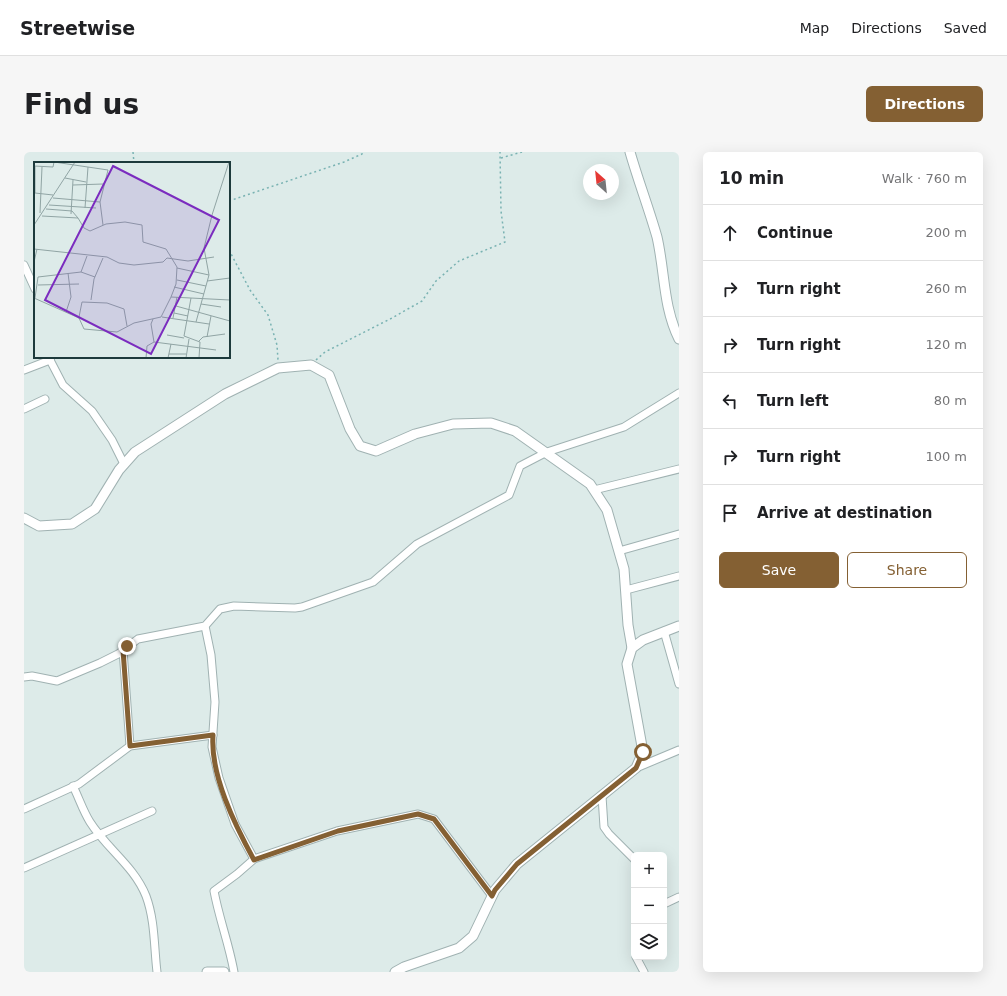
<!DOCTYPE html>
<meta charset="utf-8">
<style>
body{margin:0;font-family:"DejaVu Sans",sans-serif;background:#f6f6f6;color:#202124}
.controls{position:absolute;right:12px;bottom:12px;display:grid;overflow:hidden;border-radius:6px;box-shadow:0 4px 16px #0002}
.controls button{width:36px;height:36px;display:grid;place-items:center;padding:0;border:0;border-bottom:1px solid #e0e0e0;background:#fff;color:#202124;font:20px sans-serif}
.compass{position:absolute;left:559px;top:12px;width:36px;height:36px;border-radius:50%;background:#fff;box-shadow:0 4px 16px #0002;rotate:333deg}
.stop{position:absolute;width:12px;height:12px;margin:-9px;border:3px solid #846033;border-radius:50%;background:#fff}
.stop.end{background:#846033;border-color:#fff;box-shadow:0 1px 4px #0008}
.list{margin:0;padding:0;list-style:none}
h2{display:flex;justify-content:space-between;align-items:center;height:52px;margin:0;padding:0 16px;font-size:17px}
h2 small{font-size:13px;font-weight:400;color:#757577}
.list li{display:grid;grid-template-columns:26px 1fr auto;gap:12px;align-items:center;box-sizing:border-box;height:56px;padding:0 16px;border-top:1px solid #e0e0e0}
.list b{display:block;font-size:15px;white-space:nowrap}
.list em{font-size:13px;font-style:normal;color:#757577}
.actions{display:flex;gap:8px;padding:12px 16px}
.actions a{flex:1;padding:9px 0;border:1px solid #846033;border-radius:6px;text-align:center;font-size:14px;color:#846033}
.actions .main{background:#846033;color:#fff}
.icon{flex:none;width:22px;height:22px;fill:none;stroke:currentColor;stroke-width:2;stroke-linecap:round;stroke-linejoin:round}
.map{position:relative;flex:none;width:655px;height:820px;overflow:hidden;border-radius:6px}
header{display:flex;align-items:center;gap:24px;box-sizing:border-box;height:56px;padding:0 20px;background:#fff;border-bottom:1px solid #e0e0e0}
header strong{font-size:19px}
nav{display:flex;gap:22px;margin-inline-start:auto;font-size:14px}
.intro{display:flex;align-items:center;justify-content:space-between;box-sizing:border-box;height:96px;padding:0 24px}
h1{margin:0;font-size:28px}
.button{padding:10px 18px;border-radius:6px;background:#846033;color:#fff;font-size:14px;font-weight:700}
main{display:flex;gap:24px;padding:0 24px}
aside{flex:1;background:#fff;border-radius:6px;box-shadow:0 4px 16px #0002}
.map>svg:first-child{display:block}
</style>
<header>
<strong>Streetwise</strong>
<nav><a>Map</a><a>Directions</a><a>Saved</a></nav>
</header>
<div class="intro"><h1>Find us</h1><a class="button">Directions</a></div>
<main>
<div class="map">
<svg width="655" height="820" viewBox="0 0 655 820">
<rect width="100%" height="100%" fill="#ddebe9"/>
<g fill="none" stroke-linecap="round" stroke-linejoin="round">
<g stroke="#a0b2b2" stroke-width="9">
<g id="minor">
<path d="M0,113L11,137"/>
<path d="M26,208L39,233L68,259L88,288L100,312"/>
<path d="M0,218L26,208L27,205"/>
<path d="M0,257L21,247"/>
<path d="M570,338L655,317"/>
<path d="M595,399L655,382"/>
<path d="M602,438L655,424"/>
<path d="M181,474L187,503L191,550L188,595L195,626L211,672L230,707"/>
<path d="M640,479L655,532"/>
<path d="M99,498L106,594"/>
<path d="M0,525L8,524L33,529L76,511L94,502L114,487L181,474L196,457L210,454L271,456L278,455L349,430L393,392L485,343L496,314L523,300L600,275L655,241"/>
<path d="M612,616L655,598"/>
<path d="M49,634C55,646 59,659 66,670C83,697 110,714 122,744C131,768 130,795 133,820"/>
<path d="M578,644L580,675L585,682L610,707"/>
<path d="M0,657L55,632L106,594L189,583"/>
<path d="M0,716L128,659"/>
<path d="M640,752L655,745"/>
<path d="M612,805L620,820"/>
<path d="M210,820C205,792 195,766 190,739L213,722L230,707L313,679L394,662L410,667L468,744"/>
</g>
</g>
<g stroke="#a0b2b2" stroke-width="11">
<g id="tertiary">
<path d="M606,0C614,28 625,57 633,85C641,120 639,155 655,187"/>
<path d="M0,366L15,374L48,372L71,357L95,318L111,300L201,242L254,216L287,213L305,223L326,277L336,294L352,299L391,282L429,272L467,271L491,279L566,332L583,358L600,417L604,473L608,496"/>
<path d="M183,820H200"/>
<path d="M371,820L380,815L435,796L449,784L471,738L493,712L612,616L619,600L603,512L608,496L619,488L655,474"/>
</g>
</g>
<g stroke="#79b2b2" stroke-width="1.5" stroke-dasharray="2 3" stroke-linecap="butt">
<path d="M109,0L110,11"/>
<path d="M477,6L498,0"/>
<path d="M205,49L320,10L338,2L339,0"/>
<path d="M205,98L226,138L244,163L253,193L254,208"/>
<path d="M292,208L301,200L368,166L398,149L412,129L435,109L481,90L477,59L476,0"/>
</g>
<use href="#minor" stroke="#fff" stroke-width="7"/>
<use href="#tertiary" stroke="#fff" stroke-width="9"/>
</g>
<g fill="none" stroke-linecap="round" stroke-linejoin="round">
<path stroke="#846033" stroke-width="5" d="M103,494L99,498L106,594L189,583C186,623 211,673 230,708L314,679L394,662L410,667L468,744L471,738L493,712L612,616L619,600"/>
</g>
<g transform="translate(10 10)">
<rect width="196" height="196" fill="#ddebe9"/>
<path fill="none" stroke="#90a4a4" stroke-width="1" d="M0,4L19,5L20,0M1,4V31L19,33M31,16L52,20M39,23L69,22M19,36L66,40L74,8L20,0M66,40L69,63M15,43L62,46M51,46L54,5M12,47L38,49L44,56M6,51L8,5M37,52L39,18M8,54L44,56L50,66L56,69L72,62L91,60L108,63L109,80L132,87L143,105L142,122L137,135M0,63L41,0M0,87L73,95L85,101L100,103L129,100L133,96L154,99L180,95M0,100L3,87M143,106L175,113M47,110L53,94M143,118L172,124M173,119L196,116M4,123L45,122M140,125L170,132M0,136L45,156L50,167L83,170L100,161L127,155L137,135L196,138M1,136L4,115L47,110L61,115M157,136L150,174L166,180L165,196M57,138L60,117L69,96M167,142L187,145M142,144L196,159M32,150L37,135L34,111M140,151L154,154M45,155L48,140L73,141L90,147L93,164M128,155L175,162M139,156L143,135M162,160L175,113L170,86L178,53L195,0M133,173L150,176M173,175L177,154M165,179L169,175L191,172M120,180L182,188M135,192H152M112,196L113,184L120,180L117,162L119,157M134,196L137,182M152,196L155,177M167,196H182"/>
<path fill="#7b2cbf" fill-opacity="0.15" stroke="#7b2cbf" stroke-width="2" d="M79,4L185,58L117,192L11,138Z"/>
<rect width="196" height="196" fill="none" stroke="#1d3a3c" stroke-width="2"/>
</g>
</svg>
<div class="controls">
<button>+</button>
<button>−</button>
<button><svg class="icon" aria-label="layers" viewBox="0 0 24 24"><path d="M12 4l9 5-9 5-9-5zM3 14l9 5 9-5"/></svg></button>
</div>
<svg class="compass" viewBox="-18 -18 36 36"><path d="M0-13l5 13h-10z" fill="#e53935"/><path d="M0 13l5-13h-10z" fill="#757577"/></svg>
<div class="stop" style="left:619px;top:600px"></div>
<div class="stop end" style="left:103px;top:494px"></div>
</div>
<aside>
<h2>10 min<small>Walk · 760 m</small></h2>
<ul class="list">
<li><svg class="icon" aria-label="ahead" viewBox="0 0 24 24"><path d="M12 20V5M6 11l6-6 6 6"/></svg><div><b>Continue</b></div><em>200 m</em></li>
<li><svg class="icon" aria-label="right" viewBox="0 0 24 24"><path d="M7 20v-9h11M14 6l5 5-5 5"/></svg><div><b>Turn right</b></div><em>260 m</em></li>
<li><svg class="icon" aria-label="right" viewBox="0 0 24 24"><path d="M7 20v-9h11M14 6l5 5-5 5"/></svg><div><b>Turn right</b></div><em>120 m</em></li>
<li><svg class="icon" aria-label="left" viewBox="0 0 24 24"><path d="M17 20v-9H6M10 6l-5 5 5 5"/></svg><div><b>Turn left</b></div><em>80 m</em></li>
<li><svg class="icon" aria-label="right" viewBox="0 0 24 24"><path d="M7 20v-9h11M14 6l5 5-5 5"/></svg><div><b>Turn right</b></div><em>100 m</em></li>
<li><svg class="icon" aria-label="arrive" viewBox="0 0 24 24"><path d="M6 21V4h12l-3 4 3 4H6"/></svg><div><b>Arrive at destination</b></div></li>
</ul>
<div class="actions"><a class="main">Save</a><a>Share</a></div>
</aside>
</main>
